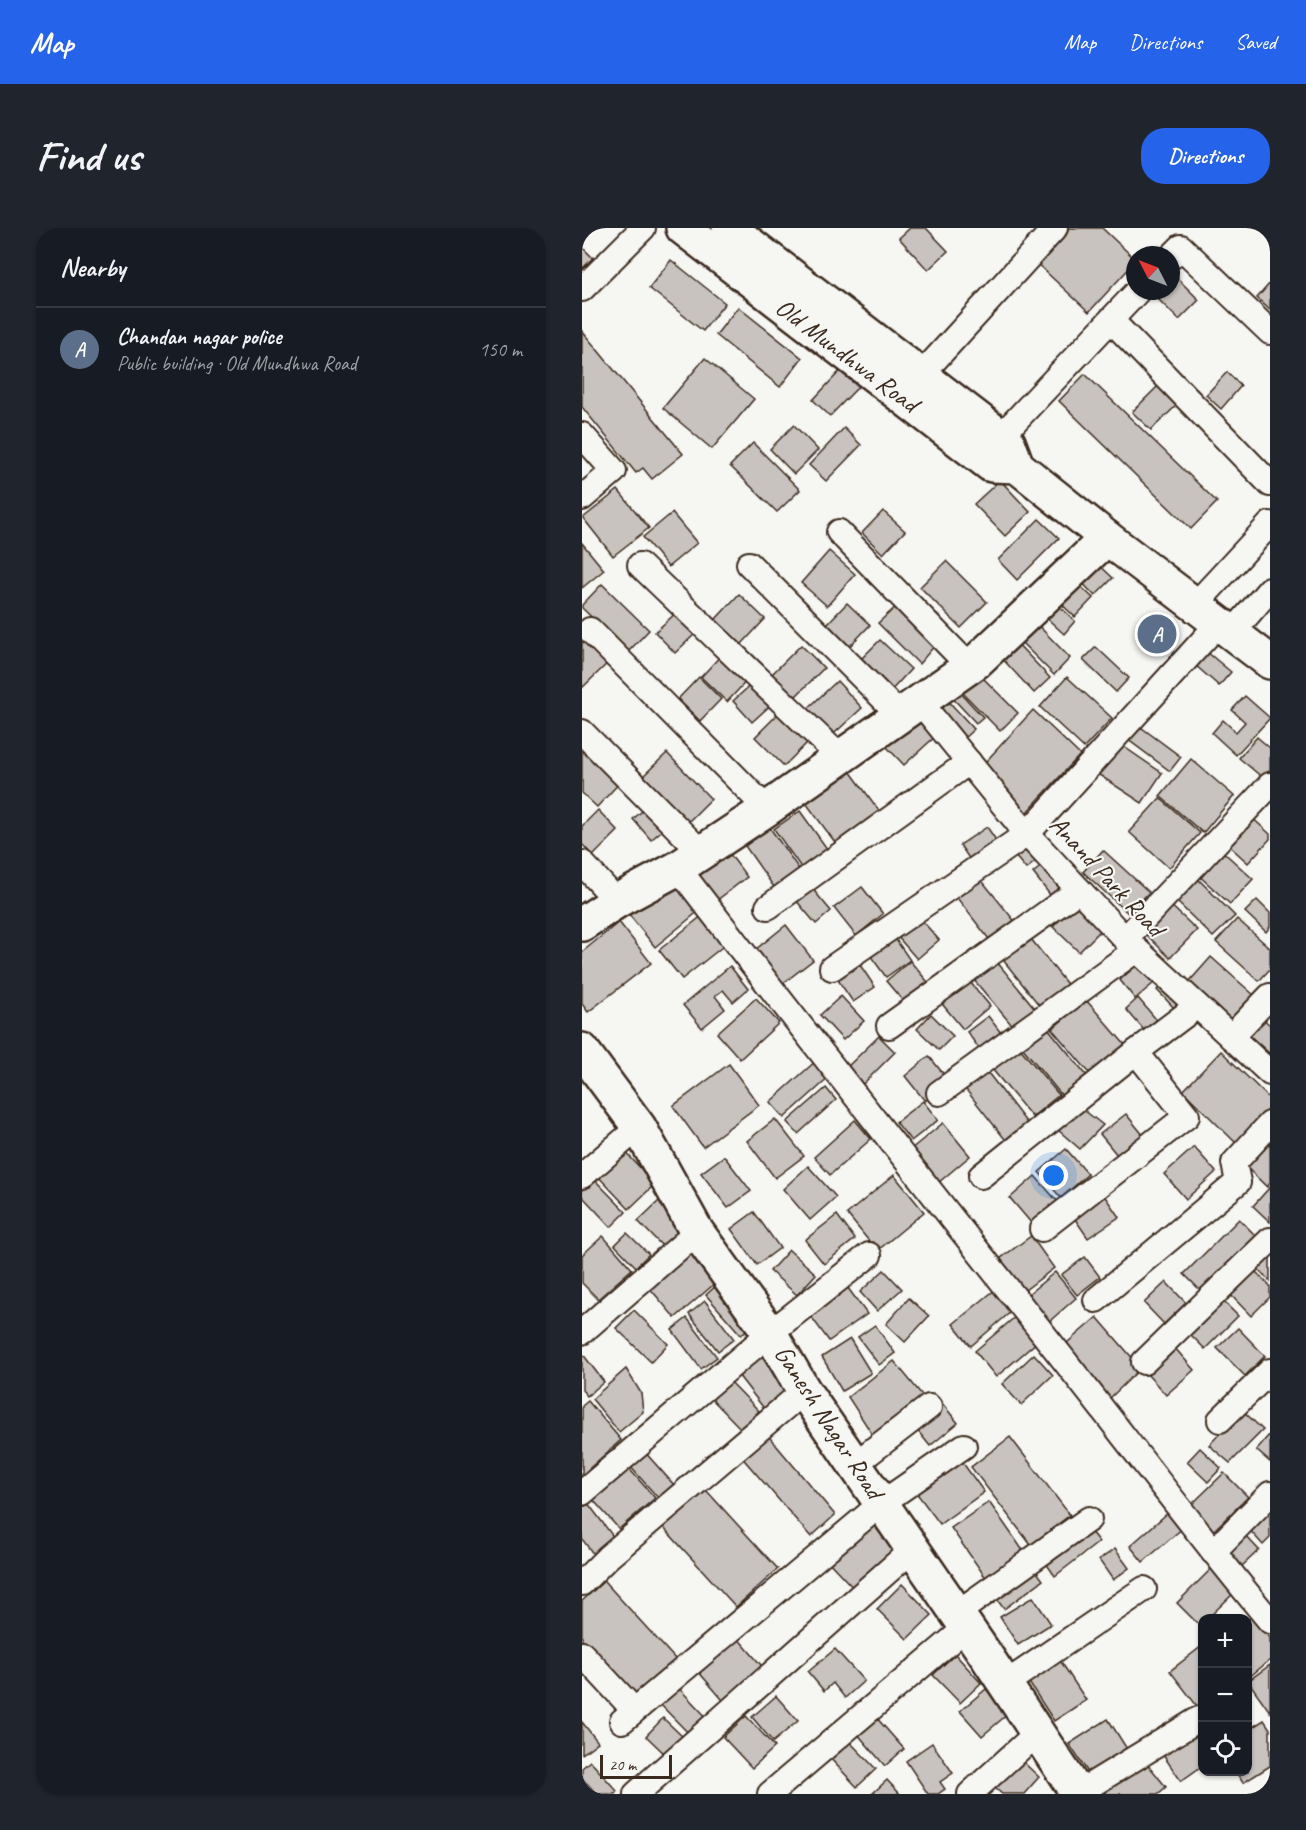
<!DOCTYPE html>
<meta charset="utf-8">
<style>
body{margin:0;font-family:Caveat,sans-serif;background:#20242c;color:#f1f3f6}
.controls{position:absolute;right:18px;bottom:18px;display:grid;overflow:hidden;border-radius:12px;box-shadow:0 2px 4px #0004}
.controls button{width:54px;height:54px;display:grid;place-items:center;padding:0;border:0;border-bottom:2px solid #363941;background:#171b24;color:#f1f3f6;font:30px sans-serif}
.compass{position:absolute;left:544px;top:18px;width:54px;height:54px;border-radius:50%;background:#171b24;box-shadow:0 2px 4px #0004;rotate:312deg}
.scale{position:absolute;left:18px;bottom:15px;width:72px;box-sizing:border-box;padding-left:6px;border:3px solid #3b2a1e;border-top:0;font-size:16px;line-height:21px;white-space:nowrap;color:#3b2a1e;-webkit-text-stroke:4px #f6f6f2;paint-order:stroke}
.you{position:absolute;left:472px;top:948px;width:21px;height:21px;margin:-15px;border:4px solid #fff;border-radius:50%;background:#1a73e8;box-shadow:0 0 0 9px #1a73e833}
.badge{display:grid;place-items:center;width:39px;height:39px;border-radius:50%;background:#2563eb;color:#fff;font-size:20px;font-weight:700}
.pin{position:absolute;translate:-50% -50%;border:3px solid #fff;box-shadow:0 2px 6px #0006}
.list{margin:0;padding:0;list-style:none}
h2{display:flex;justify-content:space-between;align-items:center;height:78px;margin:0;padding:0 24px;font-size:26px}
h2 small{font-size:20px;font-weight:400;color:#9ea1a6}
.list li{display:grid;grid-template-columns:39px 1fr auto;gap:18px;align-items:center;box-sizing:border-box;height:84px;padding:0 24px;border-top:2px solid #363941}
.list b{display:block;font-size:22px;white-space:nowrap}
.list p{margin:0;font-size:20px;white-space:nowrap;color:#9ea1a6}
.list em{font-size:20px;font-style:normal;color:#9ea1a6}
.icon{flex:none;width:33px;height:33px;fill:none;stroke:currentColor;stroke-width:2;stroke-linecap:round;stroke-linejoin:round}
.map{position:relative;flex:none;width:688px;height:1566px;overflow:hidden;border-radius:24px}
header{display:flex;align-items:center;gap:36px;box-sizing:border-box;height:84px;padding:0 30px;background:#2563eb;color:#fff}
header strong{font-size:28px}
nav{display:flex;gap:33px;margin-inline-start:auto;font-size:21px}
.intro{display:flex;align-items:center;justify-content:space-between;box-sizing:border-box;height:144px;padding:0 36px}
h1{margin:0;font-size:42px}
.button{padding:15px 27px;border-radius:24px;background:#2563eb;color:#fff;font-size:21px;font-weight:700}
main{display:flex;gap:36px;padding:0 36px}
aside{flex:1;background:#171b24;border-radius:24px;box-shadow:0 2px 4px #0004}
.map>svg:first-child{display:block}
</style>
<header>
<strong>Map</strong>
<nav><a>Map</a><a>Directions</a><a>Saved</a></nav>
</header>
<div class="intro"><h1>Find us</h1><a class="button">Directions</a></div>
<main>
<aside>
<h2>Nearby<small></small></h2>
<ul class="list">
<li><span class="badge" style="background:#5c6f8a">A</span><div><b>Chandan nagar police</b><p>Public building · Old Mundhwa Road</p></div><em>150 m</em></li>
</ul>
</aside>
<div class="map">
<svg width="688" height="1566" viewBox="0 0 688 1566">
<rect width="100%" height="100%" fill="#f6f6f2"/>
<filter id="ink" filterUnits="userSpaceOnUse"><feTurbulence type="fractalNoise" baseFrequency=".0167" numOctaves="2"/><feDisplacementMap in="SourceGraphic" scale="12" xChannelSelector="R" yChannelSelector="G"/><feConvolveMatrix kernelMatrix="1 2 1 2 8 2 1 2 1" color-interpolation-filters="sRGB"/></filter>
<g filter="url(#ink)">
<g fill="#c8c3be" stroke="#3b2a1e" stroke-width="1.5">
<path d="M328,0H344L366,23L346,42L317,10Z"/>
<path d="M478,0H520L553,31V34L507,84L450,31Z"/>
<path d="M0,19L11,30L0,41Z"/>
<path d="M89,32L143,75L121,103L67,60Z"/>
<path d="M595,50L617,72L597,92L575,70L581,63H589V55Z"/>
<path d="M688,55V82L675,70Z"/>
<path d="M156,79L220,130L198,159L134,107Z"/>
<path d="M0,103L101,226L70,251L61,240L54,245L0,179Z"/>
<path d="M123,130L172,171L130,221L81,180Z"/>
<path d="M258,143L276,159L248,188L231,172Z"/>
<path d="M645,144L659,158L639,181L624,167Z"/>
<path d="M503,146L635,274L609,301L477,173Z"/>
<path d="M578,156L597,175L569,202L550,184Z"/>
<path d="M212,197L236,222L212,246L188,221Z"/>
<path d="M262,200L279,217L244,253L227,237Z"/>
<path d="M171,215L218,262L195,284L148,238Z"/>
<path d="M418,252L448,284L423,308L392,276Z"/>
<path d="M36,262L67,300L31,328L1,290Z"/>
<path d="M301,283L323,303L301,326L280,305Z"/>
<path d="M90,285L115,315L86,339L61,309Z"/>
<path d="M457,291L477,310L435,352L416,332Z"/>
<path d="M0,315L22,342L0,360Z"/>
<path d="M247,323L273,346L245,378L219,355Z"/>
<path d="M509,329L531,350L513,368L492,346Z"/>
<path d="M364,333L405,374L379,400L338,359Z"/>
<path d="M489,349L511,370L493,389L471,368Z"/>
<path d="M20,356L67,402L46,424L0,380V377Z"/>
<path d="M157,366L183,391L159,417L133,392Z"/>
<path d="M470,371L493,393L482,406L458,384Z"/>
<path d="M265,375L288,397L267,419L245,396Z"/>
<path d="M316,377L354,416L337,436L296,395Z"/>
<path d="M95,384L115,404L93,425L73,404Z"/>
<path d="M450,391L488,430L472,447L433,408Z"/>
<path d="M0,401L29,432L0,460Z"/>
<path d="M431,411L468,450L452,465L416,426Z"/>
<path d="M298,412L329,441L307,465L275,435Z"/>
<path d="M219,417L242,440L208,474L185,451Z"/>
<path d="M514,419L547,450L534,464L501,432Z"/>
<path d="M142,424L169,448L145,474L119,449Z"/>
<path d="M625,424L649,444L637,458L613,437Z"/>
<path d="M397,446L436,485L418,503L379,463Z"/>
<path d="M117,449L139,471L118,493L96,471Z"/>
<path d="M485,449L530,490L502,520L458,479Z"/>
<path d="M174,452L193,473L170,494L151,473Z"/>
<path d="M255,453L280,480L244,513L220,486Z"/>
<path d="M372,458L401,489L394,495L365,464Z"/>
<path d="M359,465L392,501L380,512L347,476Z"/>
<path d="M663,468L688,490L654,527L630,505L641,492L654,504L663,494L650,482Z"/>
<path d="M451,482L498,527L444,585L397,541Z"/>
<path d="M199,483L228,512L202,538L173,509Z"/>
<path d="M337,485L356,506L322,537L303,517Z"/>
<path d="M552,494L599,529L588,543L541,508Z"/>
<path d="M675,509L688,520V542L681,550L657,530Z"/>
<path d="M0,511L42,550L15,579L0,565Z"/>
<path d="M532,512L580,545L560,575L511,543Z"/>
<path d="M85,525L129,571L103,597L58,551Z"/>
<path d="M609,531L652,568L621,605L578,568Z"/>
<path d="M268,543L304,592L261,625L224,575Z"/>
<path d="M578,570L618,605L587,640L547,604Z"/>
<path d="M67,577L86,597L69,612L51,591Z"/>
<path d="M16,582L36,603L11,628L0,616V598Z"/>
<path d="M218,583L251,629L225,648L192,601Z"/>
<path d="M667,587L688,606V611L666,635L643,614Z"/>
<path d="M405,599L416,615L390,635L378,617Z"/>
<path d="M188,600L219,644L194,662L163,618Z"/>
<path d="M441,609L458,630L444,641L427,621Z"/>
<path d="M637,620L671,651L648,676L614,645Z"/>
<path d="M144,621L165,649L130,676L109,648Z"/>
<path d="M521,622L567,664L547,686L501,644Z"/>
<path d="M467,632L489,659L472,672L451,645Z"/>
<path d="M90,647L118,682L73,719L45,684Z"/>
<path d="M613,648L653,688L631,709L591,670Z"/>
<path d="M397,649L435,696L410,715L372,666Z"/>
<path d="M228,658L249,683L234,696L213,671Z"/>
<path d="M280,659L301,686L274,708L252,680Z"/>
<path d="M497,671L524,697L497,724L471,699Z"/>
<path d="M675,672L688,685V699L684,704L663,684Z"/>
<path d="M585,674L615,702L588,730L559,701Z"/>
<path d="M121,687L144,716L100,751L77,722Z"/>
<path d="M337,689L357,712L335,731L315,708Z"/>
<path d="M655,691L688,720V741L677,753L634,714Z"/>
<path d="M37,694L69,735L6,784L0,776V724Z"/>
<path d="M204,697L231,732L195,760L168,726Z"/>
<path d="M310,706L328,732L304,749L285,723Z"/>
<path d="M445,706L488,760L461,782L418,728Z"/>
<path d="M410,728L456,784L434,802L387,746Z"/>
<path d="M629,729L673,768L650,794L606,755Z"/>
<path d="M328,733L350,759L326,779L304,753Z"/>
<path d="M556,736L572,755L553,771L538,752Z"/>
<path d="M278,737L293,759L271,774L256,752Z"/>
<path d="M148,738L166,761L151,774L141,762L133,768L143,781L120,800L101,777Z"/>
<path d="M383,748L408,778L381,801L356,771Z"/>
<path d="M585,752L605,772L594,782L575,762Z"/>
<path d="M259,768L282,793L261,812L238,787Z"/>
<path d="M174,770L197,795L158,831L135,805Z"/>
<path d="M556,770L578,796L566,807L544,781Z"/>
<path d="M504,772L545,819L511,849L470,801Z"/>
<path d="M349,786L371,808L357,822L335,801Z"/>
<path d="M406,788L426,814L404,830L385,804Z"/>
<path d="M678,788L688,797V826L664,804Z"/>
<path d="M461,794L506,849L481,869L436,814Z"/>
<path d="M297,808L313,824L277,860L261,843Z"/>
<path d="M437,819L477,867L450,889L410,841Z"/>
<path d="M639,823L688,871V880L654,915L601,863Z"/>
<path d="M347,828L367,853L343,873L323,848Z"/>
<path d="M235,832L249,848L202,890L188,874Z"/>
<path d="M147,836L177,877L121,919L91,878Z"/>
<path d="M403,841L448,899L426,915L381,858Z"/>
<path d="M244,860L254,872L216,906L205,894Z"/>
<path d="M341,873L356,892L329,913L314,894Z"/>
<path d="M498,879L521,897L498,921L476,902Z"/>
<path d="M544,886L566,913L540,933L518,906Z"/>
<path d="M193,891L222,928L193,950L165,913Z"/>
<path d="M273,892L289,911L248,947L232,929Z"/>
<path d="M361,895L388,928L356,955L329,921Z"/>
<path d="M688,907V955L685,959L661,936Z"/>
<path d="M39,919L73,956L47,981L12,944Z"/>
<path d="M612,919L634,944L604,971L582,946Z"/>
<path d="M484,921L506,946L479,970L457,944Z"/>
<path d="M142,928L169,963L146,980L119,945Z"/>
<path d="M226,938L254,969L228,992L201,961Z"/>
<path d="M312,947L342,984L295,1023L265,986Z"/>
<path d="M9,948L44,984L29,999L0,968V957Z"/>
<path d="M453,948L476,974L450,996L428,970Z"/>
<path d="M688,959V994L671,978Z"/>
<path d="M517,960L537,989L506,1010L486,981Z"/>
<path d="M78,972L99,993L92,999L98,1005L82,1020L56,993Z"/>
<path d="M172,984L198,1020L175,1037L149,1001Z"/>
<path d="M255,987L273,1011L242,1036L223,1012Z"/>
<path d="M657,991L678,1012L624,1068L602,1046Z"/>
<path d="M45,1005L67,1026L54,1039L33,1017Z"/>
<path d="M21,1008L50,1041L16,1071L0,1055V1027Z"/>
<path d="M449,1008L472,1040L439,1065L415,1033Z"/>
<path d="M110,1019L138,1051L93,1090L66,1058Z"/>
<path d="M688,1020V1053L671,1036Z"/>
<path d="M207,1022L234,1046L215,1067L188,1043Z"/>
<path d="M503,1029L518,1049L495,1067L479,1047Z"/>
<path d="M669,1039L688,1058V1069L669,1088L645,1063Z"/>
<path d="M302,1042L320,1061L295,1083L278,1064Z"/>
<path d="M473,1044L494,1070L462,1098L440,1071Z"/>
<path d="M138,1054L173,1094L159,1107L124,1067Z"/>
<path d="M584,1054L604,1075L582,1096L562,1075Z"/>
<path d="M263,1056L285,1086L247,1113L225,1083Z"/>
<path d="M414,1061L431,1082L389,1118L371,1096Z"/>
<path d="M327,1070L347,1088L323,1114L304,1096Z"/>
<path d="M638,1070L656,1088L623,1121L605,1103Z"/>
<path d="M123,1073L152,1111L136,1123L107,1086Z"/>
<path d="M52,1082L86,1116L69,1134L34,1100Z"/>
<path d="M433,1089L455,1114L414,1149L393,1123Z"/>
<path d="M515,1089L559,1140L525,1173L479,1120Z"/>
<path d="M105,1090L135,1129L119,1141L90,1102Z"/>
<path d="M293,1097L313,1125L297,1137L276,1109Z"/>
<path d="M656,1100L683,1128L663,1148L635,1120Z"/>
<path d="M268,1111L289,1145L260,1163L240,1129Z"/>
<path d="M592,1119L612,1142L584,1167L564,1145Z"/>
<path d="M178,1123L209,1164L184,1183L153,1143Z"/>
<path d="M0,1125L22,1154L5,1168L0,1162Z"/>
<path d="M452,1126L471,1147L439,1177L420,1156Z"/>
<path d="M312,1133L345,1173L292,1209L266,1169Z"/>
<path d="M44,1141L59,1165L61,1184L37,1204L10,1171Z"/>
<path d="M146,1151L177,1183L159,1201L128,1169Z"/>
<path d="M6,1173L39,1212L0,1247V1178Z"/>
<path d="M359,1174L376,1195L348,1218L331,1197Z"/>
<path d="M660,1182L681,1202L648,1235L627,1217Z"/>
<path d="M183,1204L253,1287L229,1309L157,1226Z"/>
<path d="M688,1206V1234L674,1222Z"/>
<path d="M428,1209L488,1287L449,1317L389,1239Z"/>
<path d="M618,1220L639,1240L626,1254L605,1234Z"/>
<path d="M61,1222L93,1258L78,1272L46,1236Z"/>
<path d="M378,1231L402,1264L358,1296L333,1263Z"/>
<path d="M41,1234L73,1270L37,1301L5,1265Z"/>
<path d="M642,1245L666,1269L630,1304L607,1279Z"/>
<path d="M123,1261L196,1341L154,1379L81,1299Z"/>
<path d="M5,1274L33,1311L12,1327L0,1311V1278Z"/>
<path d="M407,1274L442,1324L404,1350L369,1300Z"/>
<path d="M682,1281L688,1288V1310L681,1317L664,1298Z"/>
<path d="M588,1283L602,1299L561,1334L548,1318Z"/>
<path d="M286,1292L318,1325L276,1365L244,1331Z"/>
<path d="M504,1298L517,1314L473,1348L461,1331Z"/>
<path d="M660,1304L677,1322L659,1339L643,1321Z"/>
<path d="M533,1321L547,1340L531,1352L517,1332Z"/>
<path d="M449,1336L461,1352L422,1381L410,1365Z"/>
<path d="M631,1339L654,1363L626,1390H620L618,1398L595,1375Z"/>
<path d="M22,1353L95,1433L53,1471L0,1413V1373Z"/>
<path d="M320,1356L350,1387L325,1411L295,1381Z"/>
<path d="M451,1369L469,1396L436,1417L418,1389Z"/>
<path d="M671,1388L688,1410V1432L666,1450V1392Z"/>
<path d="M154,1408L185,1444L146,1478L115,1442Z"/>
<path d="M620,1418V1474L615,1478L588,1443Z"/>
<path d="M253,1421L282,1453L263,1470L251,1455L242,1463L226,1444Z"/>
<path d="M373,1426L399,1455L378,1475L351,1447Z"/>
<path d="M476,1429L504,1472L472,1493L444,1450Z"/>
<path d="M688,1437V1484L666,1453Z"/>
<path d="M93,1456L129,1494L112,1511L75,1473Z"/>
<path d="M404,1461L426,1486L400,1508L378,1483Z"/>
<path d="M194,1468L216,1493L191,1514L170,1489Z"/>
<path d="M164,1488L193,1519L170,1540L141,1509Z"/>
<path d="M293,1488L322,1521L303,1538L274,1504Z"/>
<path d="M81,1490L102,1510L85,1528L64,1508Z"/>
<path d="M526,1491L545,1521L507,1546L487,1516Z"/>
<path d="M682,1492L688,1501V1538L661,1555L654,1544H666V1502Z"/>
<path d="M0,1494L16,1514L0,1526Z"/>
<path d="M616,1501L620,1507V1538L599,1553L581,1527Z"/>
<path d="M266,1512L294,1541L275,1559L247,1529Z"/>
<path d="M350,1515L371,1545L358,1554L363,1561L356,1566H346L324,1533Z"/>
<path d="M560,1529L584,1559L576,1566H523L520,1562Z"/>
<path d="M439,1532L457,1549L442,1566H420L413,1560Z"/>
<path d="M8,1533L35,1563L33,1566H15L0,1550V1540Z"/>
<path d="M305,1552L318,1566H290Z"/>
</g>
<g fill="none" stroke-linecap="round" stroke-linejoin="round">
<g stroke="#3b2a1e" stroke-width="28">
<g id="street">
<path d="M589,29L599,19L688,104"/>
<path d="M0,61L61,0"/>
<path d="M529,92L688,256"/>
<path d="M339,147L473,0"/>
<path d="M0,207L32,243L0,270"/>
<path d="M419,208L556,63"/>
<path d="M257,304L388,439"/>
<path d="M167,336L318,487"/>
<path d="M58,337L258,529"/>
<path d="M613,377L688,296"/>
<path d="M8,402L185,581"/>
<path d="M650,405L688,361"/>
<path d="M338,474L445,606L543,711L688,845"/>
<path d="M0,504L119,624"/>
<path d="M0,635L35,673"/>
<path d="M96,640C218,799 343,956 467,1113C541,1206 612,1302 688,1393"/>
<path d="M186,679L387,534"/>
<path d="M543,711L688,557"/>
<path d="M250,740L445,606L637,395"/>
<path d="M307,798L497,662"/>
<path d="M649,809L688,768"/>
<path d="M357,865L554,722"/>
<path d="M0,948L57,899"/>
<path d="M399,948L554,824L615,778"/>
<path d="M460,1001L605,888L554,824"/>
<path d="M514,1072L656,954L652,935L688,896"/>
<path d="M0,1104L115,1004"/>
<path d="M562,1134L688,1012"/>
<path d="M638,1192L688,1143"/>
<path d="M273,1236L347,1179"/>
<path d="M0,1265L188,1105L287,1027"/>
<path d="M631,1324L688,1266"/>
<path d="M0,1355L26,1329L222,1163"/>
<path d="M375,1385L507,1291"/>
<path d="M0,1426L52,1482"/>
<path d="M423,1456L562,1361"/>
<path d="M40,1493L300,1275L382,1218"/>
<path d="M496,1565L617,1491"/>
<path d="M54,1566L331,1321"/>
<path d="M188,1566L385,1399"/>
<path d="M388,1566L455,1505"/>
</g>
</g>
<g stroke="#3b2a1e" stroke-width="38">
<g id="secondary">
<path d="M101,0L409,237L435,238"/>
<path d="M147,0L426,214L435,238L525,310L688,434"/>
<path d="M0,696L35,673L96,640L185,581L394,434L525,310"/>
<path d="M0,822L57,899L115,1004L188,1105L222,1163L405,1429L496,1566"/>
</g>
</g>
<use href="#street" stroke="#f6f6f2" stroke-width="24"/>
<use href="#secondary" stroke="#f6f6f2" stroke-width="33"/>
</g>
</g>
<g text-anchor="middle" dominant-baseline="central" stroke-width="4.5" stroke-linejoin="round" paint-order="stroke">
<g font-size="26" fill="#3b2a1e" stroke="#f6f6f2">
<text transform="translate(265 127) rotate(37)">Old Mundhwa Road</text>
<text transform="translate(525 648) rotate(47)">Anand Park Road</text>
<text transform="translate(247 1194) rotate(57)">Ganesh Nagar Road</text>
</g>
</g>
</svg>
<div class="controls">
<button>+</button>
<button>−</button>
<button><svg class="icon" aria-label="locate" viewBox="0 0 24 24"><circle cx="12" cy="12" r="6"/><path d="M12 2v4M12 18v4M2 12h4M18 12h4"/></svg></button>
</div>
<svg class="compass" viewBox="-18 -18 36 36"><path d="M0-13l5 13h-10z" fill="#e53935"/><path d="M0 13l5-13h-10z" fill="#9ea1a6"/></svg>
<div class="scale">20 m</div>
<div class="you"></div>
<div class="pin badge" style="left:575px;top:406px;background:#5c6f8a">A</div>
</div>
</main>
